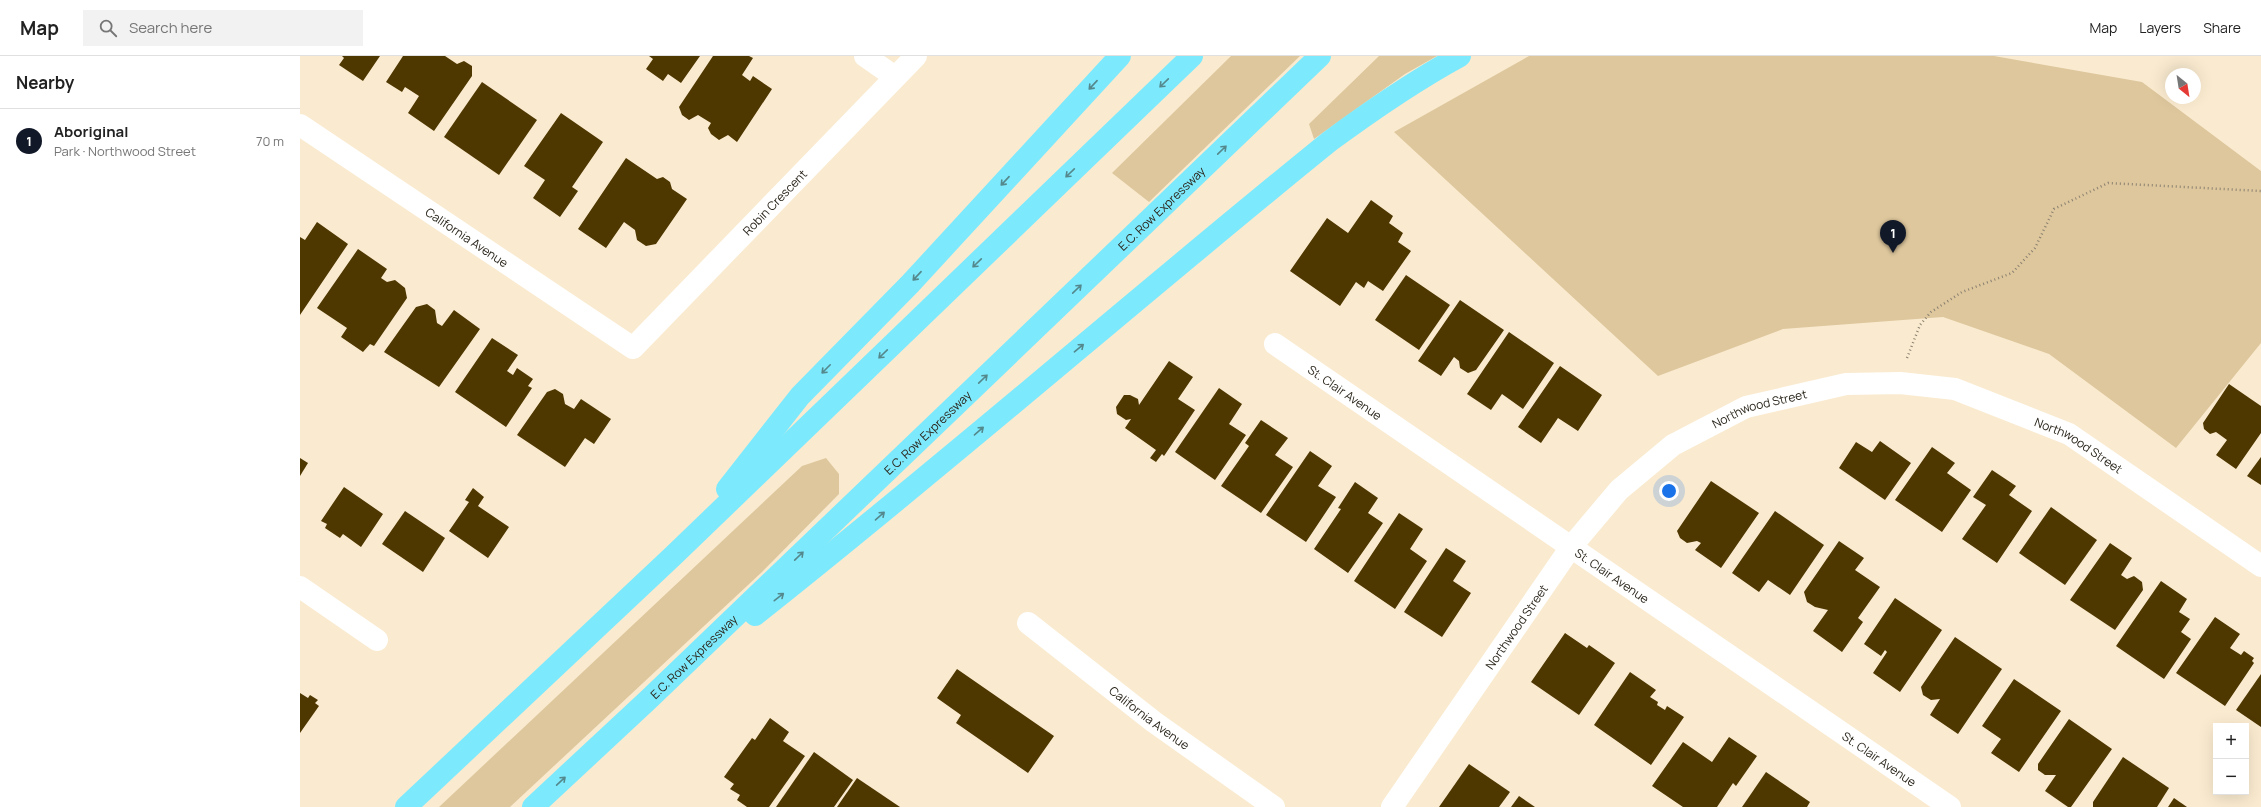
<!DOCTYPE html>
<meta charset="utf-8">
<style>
body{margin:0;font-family:Manrope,sans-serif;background:#f2f2f2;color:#222}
.controls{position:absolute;right:12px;bottom:12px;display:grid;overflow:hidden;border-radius:0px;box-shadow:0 4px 16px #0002}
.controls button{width:36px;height:36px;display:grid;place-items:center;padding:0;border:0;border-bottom:1px solid #e0e0e0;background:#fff;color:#222;font:20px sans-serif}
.compass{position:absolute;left:1865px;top:12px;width:36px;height:36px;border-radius:50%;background:#fff;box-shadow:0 4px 16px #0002;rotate:150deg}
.you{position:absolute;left:1369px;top:435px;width:14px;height:14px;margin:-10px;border:3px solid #fff;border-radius:50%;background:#1a73e8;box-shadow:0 0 0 6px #1a73e833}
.badge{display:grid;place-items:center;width:26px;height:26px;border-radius:50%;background:#111827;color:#fff;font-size:13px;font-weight:700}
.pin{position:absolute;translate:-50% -33px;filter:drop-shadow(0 1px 2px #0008)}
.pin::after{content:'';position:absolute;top:21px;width:14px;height:12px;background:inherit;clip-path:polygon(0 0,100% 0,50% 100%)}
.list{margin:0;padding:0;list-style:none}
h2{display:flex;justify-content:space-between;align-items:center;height:52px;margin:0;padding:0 16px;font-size:17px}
h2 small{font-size:13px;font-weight:400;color:#767676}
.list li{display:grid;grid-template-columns:26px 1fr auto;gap:12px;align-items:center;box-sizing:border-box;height:64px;padding:0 16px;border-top:1px solid #e0e0e0}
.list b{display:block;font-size:15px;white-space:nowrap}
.list p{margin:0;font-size:13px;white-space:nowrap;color:#767676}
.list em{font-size:13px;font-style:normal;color:#767676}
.icon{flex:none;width:22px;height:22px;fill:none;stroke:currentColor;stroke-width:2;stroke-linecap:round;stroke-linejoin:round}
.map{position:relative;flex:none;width:1961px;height:751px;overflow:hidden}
header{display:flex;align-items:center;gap:24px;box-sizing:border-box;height:56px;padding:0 20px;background:#fff;border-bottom:1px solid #e0e0e0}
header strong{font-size:19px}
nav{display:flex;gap:22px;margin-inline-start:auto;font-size:14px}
.search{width:280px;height:36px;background:#f2f2f2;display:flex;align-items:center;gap:10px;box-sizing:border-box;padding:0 14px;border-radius:0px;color:#767676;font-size:15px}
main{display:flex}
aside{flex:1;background:#fff}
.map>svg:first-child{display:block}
</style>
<header>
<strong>Map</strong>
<div class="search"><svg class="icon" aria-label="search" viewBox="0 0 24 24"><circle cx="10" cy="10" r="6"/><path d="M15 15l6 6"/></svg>Search here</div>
<nav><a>Map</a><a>Layers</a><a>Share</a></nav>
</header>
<main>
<aside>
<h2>Nearby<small></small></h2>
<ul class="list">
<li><span class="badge">1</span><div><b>Aboriginal</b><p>Park · Northwood Street</p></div><em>70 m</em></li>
</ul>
</aside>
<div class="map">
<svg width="1961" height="751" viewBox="0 0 1961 751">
<rect width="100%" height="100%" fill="#faebd0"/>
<g fill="#dec79d">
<path d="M931,0H1000L849,146L812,117Z"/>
<path d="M1079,0H1137L1105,18L1014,83L1009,68Z"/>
<path d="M1229,0H1694L1842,26L1961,115V287L1876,392L1749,298L1643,261L1483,273L1358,320L1094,76Z"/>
<path d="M526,402L539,418V438L462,516L210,751H139L502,410Z"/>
</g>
<g fill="#4f3700">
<path d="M42,0H80L63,25L39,9L44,2Z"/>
<path d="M103,0H145L157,8L164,5L172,10V20L134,75L108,57L119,40L105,31L102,36L86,26Z"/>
<path d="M349,0H400L381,27L368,18L363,25L346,13L353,3Z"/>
<path d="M413,0H449L453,2L442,19L450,25L453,20L472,33L437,86L428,79L419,84L411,78L408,72L411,67L398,59L389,64L382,59L379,51Z"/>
<path d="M182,26L237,64L199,119L144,81Z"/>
<path d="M261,57L303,86L272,131L278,135L260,161L233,142L245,124L224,110Z"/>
<path d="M326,102L357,123L363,121L370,126L372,133L387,143L356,188L346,190L337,184L335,174L324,166L306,192L278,173Z"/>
<path d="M1071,144L1093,160L1089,167L1103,177L1098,186L1111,195L1083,235L1068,225L1064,232L1056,226L1040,250L990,215L1027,162L1048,177Z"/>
<path d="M17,166L48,188L0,259V181L5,184Z"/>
<path d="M58,193L87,213L81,222L87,226L95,224L105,232L107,242L74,290L70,288L63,296L41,281L47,272L17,252Z"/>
<path d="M1106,219L1150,249L1119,294L1075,264Z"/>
<path d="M1160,244L1204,274L1176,314L1168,317L1160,312L1159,305L1154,301L1141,320L1118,305Z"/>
<path d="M127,248L135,254L137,267L142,270L154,254L180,273L139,331L84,296L116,251Z"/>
<path d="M1209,276L1254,307L1223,353L1202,338L1191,354L1167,338Z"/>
<path d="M192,282L218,299L207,315L213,319L217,312L233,323L228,330L232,332L206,371L155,336Z"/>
<path d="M869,305L893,321L878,343L895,354L864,400L862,398L856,406L850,402L856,394L825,372L831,363L826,364L817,358L816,351L824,339H830L838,343L839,349Z"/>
<path d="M1260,310L1302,339L1278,375L1258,362L1241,387L1218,371Z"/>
<path d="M1929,328L1961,350V377L1936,413L1916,399L1927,384L1916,376L1910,378L1904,373L1903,367Z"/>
<path d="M919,332L942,348L929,368L946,379L915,424L875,396Z"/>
<path d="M255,333L263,338L265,348L274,353L281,343L311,363L294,388L285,382L265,411L217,379L247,336Z"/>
<path d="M961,364L988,382L975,399L993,411L961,457L921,430L949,390L945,387Z"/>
<path d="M1580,385L1611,407L1585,444L1539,412L1556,386L1572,396Z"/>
<path d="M1632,391L1655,407L1647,417L1671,434L1642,476L1595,444Z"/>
<path d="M1010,395L1032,410L1018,430L1036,441L1006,486L966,459Z"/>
<path d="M1961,401V429L1947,420Z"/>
<path d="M0,402L8,407L0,420Z"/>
<path d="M1692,414L1716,430L1709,439L1732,455L1697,507L1662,483L1686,449L1673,441Z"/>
<path d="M1411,425L1459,457L1421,512L1395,494L1401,487L1397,485L1387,487L1380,482L1377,475Z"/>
<path d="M1055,426L1078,442L1068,457L1083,467L1048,517L1014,493L1041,453L1038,452Z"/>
<path d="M44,431L83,458L61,491L43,478L40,482L25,472L27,468L21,465Z"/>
<path d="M173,432L184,441L178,450L209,471L188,502L149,475L169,446L165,444Z"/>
<path d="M1751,451L1797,484L1765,529L1719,497Z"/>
<path d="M105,455L145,482L123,516L82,488Z"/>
<path d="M1475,455L1524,489L1490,539L1468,524L1459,536L1432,517Z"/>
<path d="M1099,457L1123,473L1110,493L1127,505L1095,553L1054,525Z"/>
<path d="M1539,485L1564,502L1555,514L1580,531L1558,562L1563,566L1542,596L1513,575L1528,554L1515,551L1507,546L1504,536Z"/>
<path d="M1810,487L1832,502L1821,519L1827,523L1834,520L1842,526L1843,534L1815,574L1770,544Z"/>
<path d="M1146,492L1166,505L1153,525L1171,537L1142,581L1104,556Z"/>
<path d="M1861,525L1887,543L1879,556L1890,563L1881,576L1891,583L1864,623L1816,590Z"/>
<path d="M1595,542L1642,574L1600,636L1573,617L1587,596L1585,594L1581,600L1564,588Z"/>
<path d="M1915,561L1940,578L1930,592L1941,599L1944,595L1954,602L1952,605L1954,607L1925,650L1876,617Z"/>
<path d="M1265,577L1287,592L1289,589L1315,607L1279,659L1231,626Z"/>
<path d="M1655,581L1702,613L1658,678L1630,659L1640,643L1631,644L1623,639L1621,631Z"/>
<path d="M657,613L754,680L728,717L656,667L661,659L637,642Z"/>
<path d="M1330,616L1356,634L1350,641L1358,646L1357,649L1365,654L1367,650L1384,661L1351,709L1294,669Z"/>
<path d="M1961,618V671L1936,654Z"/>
<path d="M1714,623L1761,655L1719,716L1691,697L1701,683L1682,670Z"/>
<path d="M0,637L8,642L10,639L18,644L15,647L19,650L0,677Z"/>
<path d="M470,662L489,676L483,685L505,700L469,751H447L437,744L440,739L430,733L434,728L424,721L452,682L455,684Z"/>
<path d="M1769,663L1812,693L1771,751H1768L1745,735L1756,719H1745L1738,714V708Z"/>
<path d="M1429,681L1457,700L1436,730L1433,727L1417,751H1383L1352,730L1383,686L1412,706Z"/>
<path d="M514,696L553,724L534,751H476Z"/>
<path d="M1823,701L1869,732L1857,751H1793V746Z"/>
<path d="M1169,708L1210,736L1199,751H1139Z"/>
<path d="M1466,716L1510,746L1507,751H1442Z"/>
<path d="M557,722L600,751H537Z"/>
<path d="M1219,740L1235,751H1211Z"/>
<path d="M1874,742L1887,751H1868Z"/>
</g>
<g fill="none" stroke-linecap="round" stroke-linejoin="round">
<path stroke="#8b8170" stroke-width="2.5" stroke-dasharray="1 3" stroke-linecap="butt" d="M1607,302L1620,269L1631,256L1662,236L1712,217L1735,192L1754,153L1808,127L1961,135"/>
<g stroke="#fff" stroke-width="22">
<path d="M565,0L595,21"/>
<path id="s1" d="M0,69L333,292L616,0"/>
<path id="s2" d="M975,288L1650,751"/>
<path d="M0,531L77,584"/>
<path id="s3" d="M728,567L854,666L974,751"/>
<path id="s4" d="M1092,751L1271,491L1319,434L1373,389L1446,351L1546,328L1600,327L1655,333L1769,378L1961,510"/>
</g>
<g stroke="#7de9fc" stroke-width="22">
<path d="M427,433L500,340L610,228L820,0"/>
<path d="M455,559C650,405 837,241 1030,85C1072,54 1114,25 1160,0"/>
<path d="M106,751L374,499L892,0"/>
<path id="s5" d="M233,751L349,643L1020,0"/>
</g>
</g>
<defs><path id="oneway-shaft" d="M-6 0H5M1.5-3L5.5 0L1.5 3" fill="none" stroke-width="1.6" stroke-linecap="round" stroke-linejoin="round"/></defs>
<g stroke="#54888c">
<use href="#oneway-shaft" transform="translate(864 27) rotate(136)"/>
<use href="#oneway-shaft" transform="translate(793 29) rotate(133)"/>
<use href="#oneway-shaft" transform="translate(922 94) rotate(-44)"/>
<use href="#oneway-shaft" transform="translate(770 117) rotate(136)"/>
<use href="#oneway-shaft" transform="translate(705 125) rotate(133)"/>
<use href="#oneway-shaft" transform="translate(677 207) rotate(136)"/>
<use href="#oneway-shaft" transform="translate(617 220) rotate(133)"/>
<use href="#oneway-shaft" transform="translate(777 233) rotate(-44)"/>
<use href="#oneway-shaft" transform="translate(779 292) rotate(-40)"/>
<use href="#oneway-shaft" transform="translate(583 298) rotate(136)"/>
<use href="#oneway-shaft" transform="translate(526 313) rotate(135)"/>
<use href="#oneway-shaft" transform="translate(683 323) rotate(-44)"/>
<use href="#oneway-shaft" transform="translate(679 375) rotate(-41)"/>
<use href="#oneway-shaft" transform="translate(580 460) rotate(-41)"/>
<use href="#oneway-shaft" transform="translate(499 500) rotate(-44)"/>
<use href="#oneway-shaft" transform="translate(479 541) rotate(-38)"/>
<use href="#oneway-shaft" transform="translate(261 725) rotate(-43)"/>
</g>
<g text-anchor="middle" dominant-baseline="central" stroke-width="4" stroke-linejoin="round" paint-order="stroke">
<g font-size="12" fill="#2c271d" stroke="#faebd0">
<text stroke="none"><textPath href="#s1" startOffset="604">Robin Crescent</textPath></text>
<text stroke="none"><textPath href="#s5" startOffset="868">E.C. Row Expressway</textPath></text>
<text stroke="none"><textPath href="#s1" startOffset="201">California Avenue</textPath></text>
<text stroke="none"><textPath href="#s2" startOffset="85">St. Clair Avenue</textPath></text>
<text stroke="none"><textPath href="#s4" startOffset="555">Northwood Street</textPath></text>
<text stroke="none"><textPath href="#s5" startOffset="544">E.C. Row Expressway</textPath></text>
<text stroke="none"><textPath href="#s4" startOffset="891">Northwood Street</textPath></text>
<text stroke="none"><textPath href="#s2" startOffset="409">St. Clair Avenue</textPath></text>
<text stroke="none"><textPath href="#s4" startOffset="219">Northwood Street</textPath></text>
<text stroke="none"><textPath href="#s5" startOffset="220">E.C. Row Expressway</textPath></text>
<text stroke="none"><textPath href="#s3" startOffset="154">California Avenue</textPath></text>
<text stroke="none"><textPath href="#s2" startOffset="733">St. Clair Avenue</textPath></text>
</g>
</g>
</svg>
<div class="controls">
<button>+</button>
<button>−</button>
</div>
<svg class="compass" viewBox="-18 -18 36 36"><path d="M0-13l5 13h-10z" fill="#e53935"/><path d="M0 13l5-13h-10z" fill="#767676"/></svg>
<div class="you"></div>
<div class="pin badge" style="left:1593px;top:197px">1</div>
</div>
</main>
